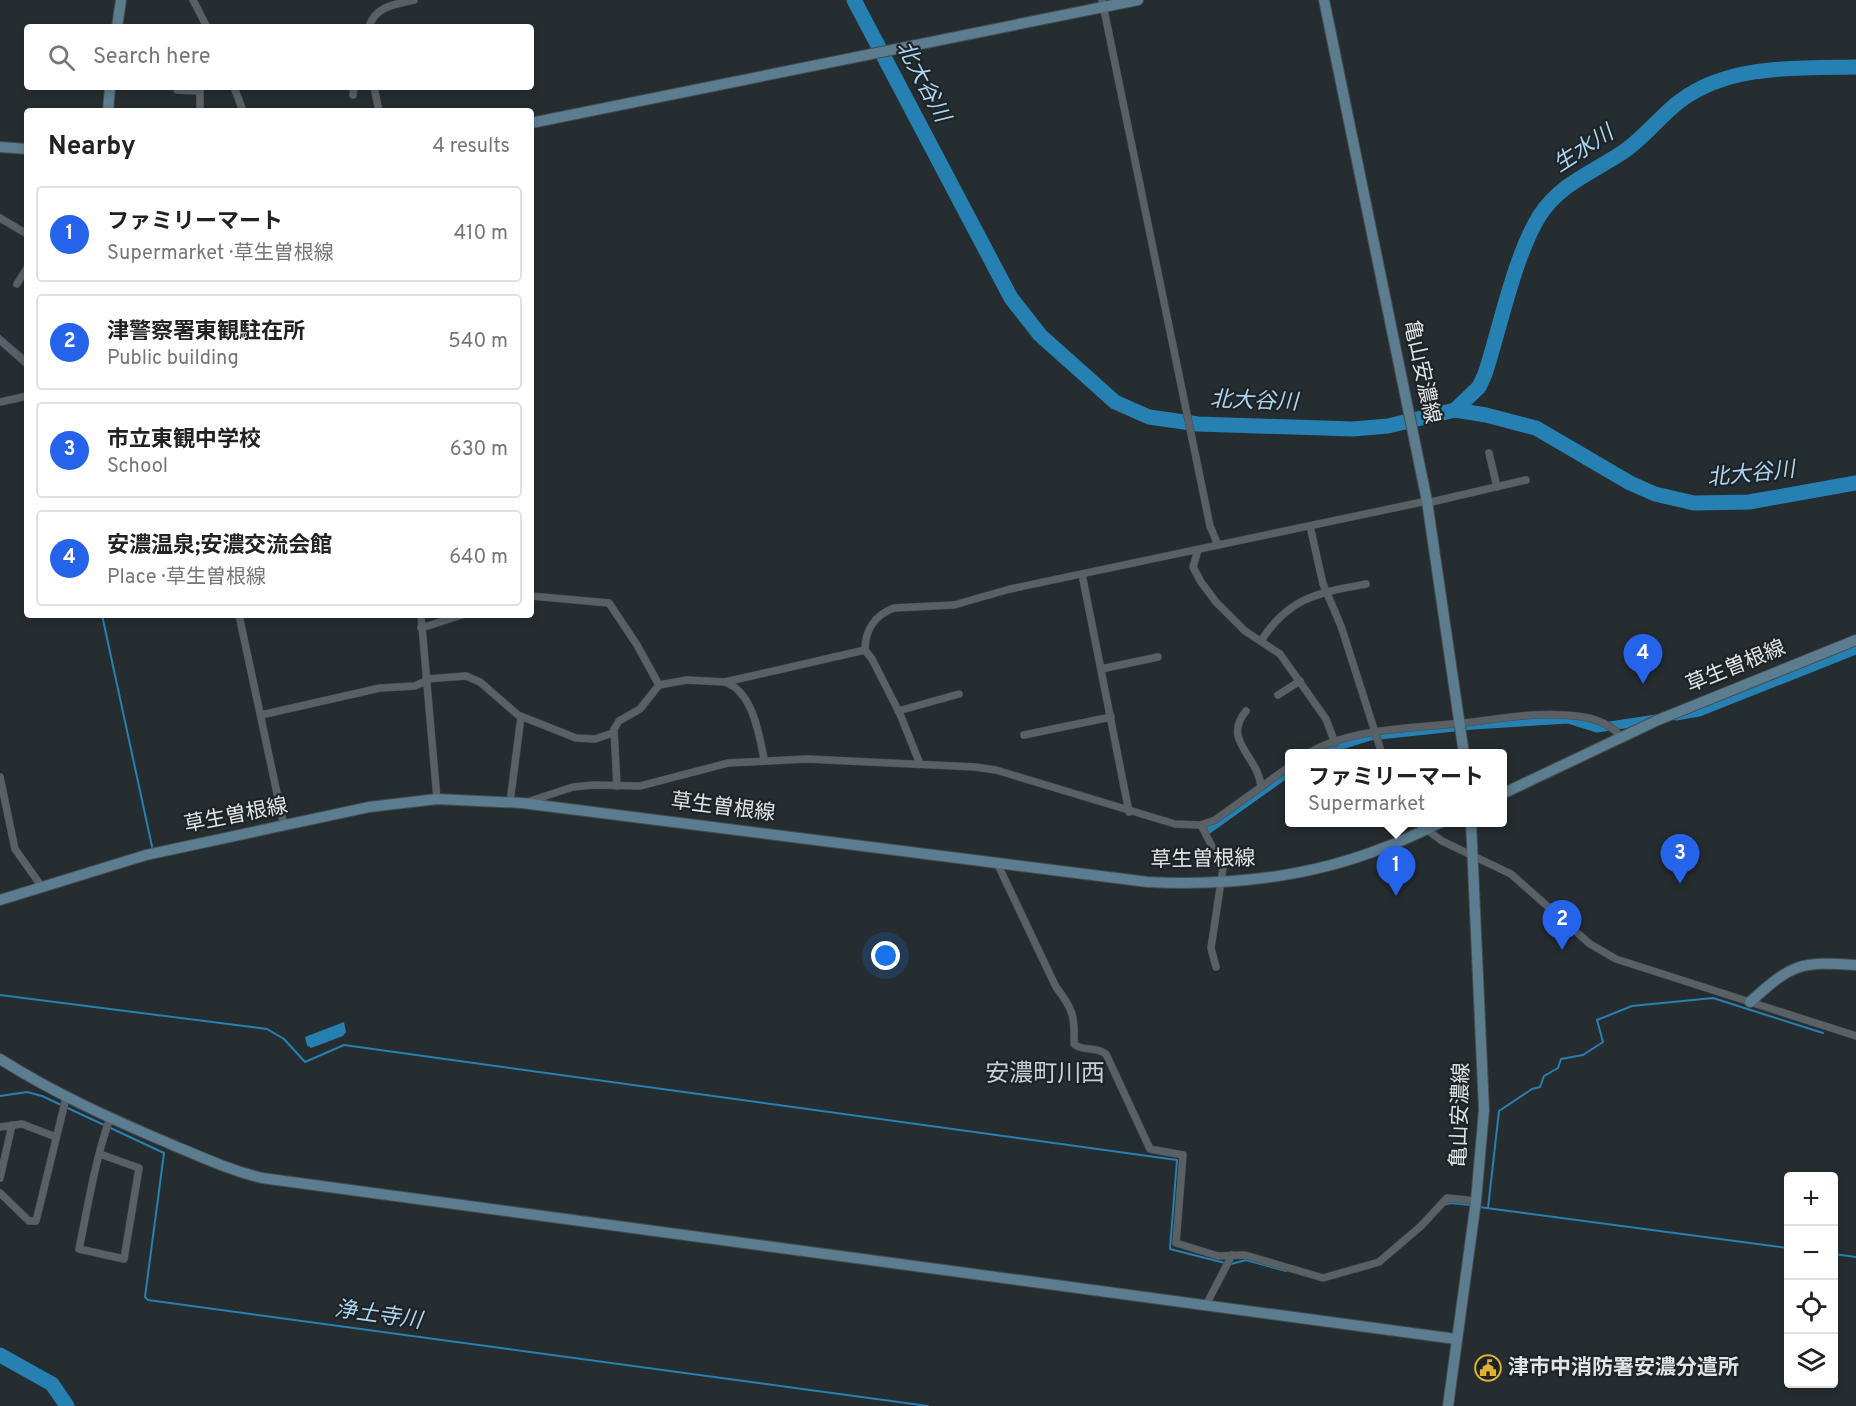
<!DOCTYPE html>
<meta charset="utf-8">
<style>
body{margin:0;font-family:Overpass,"Noto Sans JP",sans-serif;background:#f6f6f6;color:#222}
.controls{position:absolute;right:18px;bottom:18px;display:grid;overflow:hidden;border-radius:6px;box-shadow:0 3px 9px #0003}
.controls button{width:54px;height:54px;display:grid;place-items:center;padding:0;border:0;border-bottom:2px solid #e0e0e0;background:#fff;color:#222;font:30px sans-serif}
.you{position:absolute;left:886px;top:956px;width:21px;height:21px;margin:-15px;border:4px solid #fff;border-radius:50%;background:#1a73e8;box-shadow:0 0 0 9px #1a73e833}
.badge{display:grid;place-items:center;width:39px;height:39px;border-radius:50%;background:#2563eb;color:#fff;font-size:20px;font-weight:700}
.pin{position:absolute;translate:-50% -50px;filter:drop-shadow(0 2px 3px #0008)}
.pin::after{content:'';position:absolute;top:32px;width:21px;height:18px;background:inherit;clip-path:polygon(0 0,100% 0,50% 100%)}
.popup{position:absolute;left:1285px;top:749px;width:222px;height:78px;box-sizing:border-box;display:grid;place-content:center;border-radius:6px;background:#fff;filter:drop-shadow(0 2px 4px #0005);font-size:20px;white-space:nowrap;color:#767676}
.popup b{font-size:22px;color:#222}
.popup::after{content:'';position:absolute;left:50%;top:100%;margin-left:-12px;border:12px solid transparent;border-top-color:#fff}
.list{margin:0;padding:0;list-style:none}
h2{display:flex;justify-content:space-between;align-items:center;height:78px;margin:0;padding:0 24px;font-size:26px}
h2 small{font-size:20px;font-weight:400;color:#767676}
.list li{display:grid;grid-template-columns:39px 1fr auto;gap:18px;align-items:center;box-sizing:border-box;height:96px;margin:0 12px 12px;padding:0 12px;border:2px solid #e0e0e0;border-radius:6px}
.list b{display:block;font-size:22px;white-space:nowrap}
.list p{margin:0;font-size:20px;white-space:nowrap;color:#767676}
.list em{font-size:20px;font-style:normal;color:#767676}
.icon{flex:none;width:33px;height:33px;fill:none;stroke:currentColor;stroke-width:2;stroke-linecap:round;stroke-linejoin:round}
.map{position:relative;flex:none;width:1856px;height:1406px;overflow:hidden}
.search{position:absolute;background:#fff;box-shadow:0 3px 9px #0003;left:24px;top:24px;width:510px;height:66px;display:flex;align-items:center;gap:15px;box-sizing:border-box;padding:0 21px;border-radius:6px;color:#767676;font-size:22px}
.panel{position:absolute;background:#fff;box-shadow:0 3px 9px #0003;left:24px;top:108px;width:510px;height:510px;border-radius:6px}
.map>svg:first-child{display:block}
</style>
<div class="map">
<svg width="1856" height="1406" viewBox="0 0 1856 1406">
<rect width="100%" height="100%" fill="#262d31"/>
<path fill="#2680b1" d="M344,1022L346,1032L343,1036L311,1048L307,1045L305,1037Z"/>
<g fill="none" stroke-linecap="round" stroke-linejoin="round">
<g stroke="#2680b1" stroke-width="2">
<path d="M0,336L27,359"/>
<path d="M102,615L153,851"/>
<path d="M0,995L267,1029L284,1039L305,1062L344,1045L1177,1160L1170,1249L1225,1263"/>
<path d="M0,1096L27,1092L42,1096L164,1153L145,1297L148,1300L928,1406"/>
<path d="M1444,1205L1450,1203L1471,1205"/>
<path d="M1479,1207L1788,1248"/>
<path d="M1488,1208L1499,1111L1532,1089L1540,1087L1544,1076L1558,1068L1561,1059L1583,1055L1603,1042L1597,1020L1632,1006L1713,998L1823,1033"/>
<path d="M1834,1254L1856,1257"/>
<path d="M1231,1264L1246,1260L1286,1271"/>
<path d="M1355,1272L1378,1265"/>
</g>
<g stroke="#2680b1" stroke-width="9">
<path d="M1676,716L1699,712L1856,650"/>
<path d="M1314,754L1370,736L1473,725L1568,719L1597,728L1656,719"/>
<path d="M1207,830L1290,771"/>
</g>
<g stroke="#2680b1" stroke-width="15">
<path d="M854,0L1011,298L1040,335L1115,402L1149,417L1198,424L1353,429L1388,426L1455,410L1486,415L1536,428L1630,483L1655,494L1694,503L1749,502L1856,483"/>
<path d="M1455,410L1479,387L1485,374C1500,328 1515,254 1540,215C1560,184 1593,172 1623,152C1644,138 1660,116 1680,101C1729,64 1798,68 1856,67"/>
<path d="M0,1355L52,1384L67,1406"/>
</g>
<g stroke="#454b4f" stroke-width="8">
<g id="street">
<path d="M193,0L207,27"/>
<path d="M1102,0L1210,526L1218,545"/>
<path d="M369,27C375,6 396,4 414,0"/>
<path d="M234,87L243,111"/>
<path d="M374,87L379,111"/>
<path d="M177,90L200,91V111"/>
<path d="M353,95L354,87"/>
<path d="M0,218L27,234"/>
<path d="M17,284L27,268"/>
<path d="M0,340L27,364"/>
<path d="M0,402L27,396"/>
<path d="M1489,453L1497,487"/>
<path d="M1427,503L1526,480"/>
<path d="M1310,526L1323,584L1341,626L1382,754"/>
<path d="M1198,550L1193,567L1201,582L1216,602L1245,631L1280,654L1326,719L1335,743"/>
<path d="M1082,574L1129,812"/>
<path d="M531,596L609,603L637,645L659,685"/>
<path d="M239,615L284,826"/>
<path d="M421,615L437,799"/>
<path d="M421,628L462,615"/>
<path d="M1261,641C1289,597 1318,593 1366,584"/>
<path d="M1101,669L1158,657"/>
<path d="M426,679L466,676L480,682L518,715L576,738L595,739L613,733"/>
<path d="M725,682C753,692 759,734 764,759"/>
<path d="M1278,695L1300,681"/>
<path d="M898,711L959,694"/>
<path d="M1246,711C1221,741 1259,756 1261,787"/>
<path d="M261,715L380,688L415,686L426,681"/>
<path d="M1024,735L1111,717"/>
<path d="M1307,754C1349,728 1415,728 1463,723C1500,719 1539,711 1577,716C1594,718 1610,723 1621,737"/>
<path d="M920,764L900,714L872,659L865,650C865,630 875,615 894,608L954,605L1010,589L1427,501"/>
<path d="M0,777L15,849L42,887"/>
<path d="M617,786L614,729L619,721L640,709L659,685L687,680L725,682L865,650"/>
<path d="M510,802L521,717"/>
<path d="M527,802L573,787L593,785L640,786L728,763L807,759L975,767L996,770L1175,824L1201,825L1215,820L1290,766"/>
<path d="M1417,822L1442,841L1511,874L1590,944L1616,959L1856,1036"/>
<path d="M1201,825L1223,868L1211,948L1216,967"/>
<path d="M997,863L1056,987C1073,1009 1075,1016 1074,1044C1083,1052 1096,1046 1106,1054L1150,1149L1183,1155L1176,1243L1218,1256L1245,1255L1323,1278L1379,1262L1421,1226L1447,1198L1476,1201"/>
<path d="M0,1127L22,1124L56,1137"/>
<path d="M100,1154L139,1168L124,1259L79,1249C88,1206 95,1160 110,1118"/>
<path d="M0,1178L12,1125"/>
<path d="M0,1193L29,1221H36L66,1098"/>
<path d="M1206,1305L1232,1255"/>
</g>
</g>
<g stroke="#454b4f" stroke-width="12">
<g id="secondary">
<path d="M1324,0L1427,501L1464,754"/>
<path d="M117,27L121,0"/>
<path d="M108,111L110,87"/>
<path d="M531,123L1138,0"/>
<path d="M0,147L27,149"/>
<path d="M1502,794L1658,720L1856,640"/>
<path d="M0,900L146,855L369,807L437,799L522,803L1148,882C1228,886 1307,878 1383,848C1403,841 1422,831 1442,822"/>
<path d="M1750,1002C1792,964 1799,961 1856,965"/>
<path d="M0,1059C54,1093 109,1118 168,1143C199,1156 229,1170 262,1178L1456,1339"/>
<path d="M1448,1406L1476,1201L1484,1110L1471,822"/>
</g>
</g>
<use href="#street" stroke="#5a6166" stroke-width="7"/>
<use href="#secondary" stroke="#5c7c8f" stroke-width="10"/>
</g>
<defs>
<g id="civic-ring" transform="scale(1.35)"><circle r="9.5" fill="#1d2327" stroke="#dbb233" stroke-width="1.5"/><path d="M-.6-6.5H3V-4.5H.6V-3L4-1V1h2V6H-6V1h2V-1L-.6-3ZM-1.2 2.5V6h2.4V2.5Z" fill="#dbb233"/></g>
</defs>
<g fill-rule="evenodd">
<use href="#civic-ring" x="1488" y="1368"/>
</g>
<g text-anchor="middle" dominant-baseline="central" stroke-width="4.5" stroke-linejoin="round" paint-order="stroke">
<g font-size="21" fill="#e0e4e7" stroke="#1d2327">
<text transform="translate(1421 372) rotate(78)">亀山安濃線</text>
<text transform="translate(1736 667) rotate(-22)">草生曽根線</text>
<text transform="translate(723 808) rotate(7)">草生曽根線</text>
<text transform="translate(236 816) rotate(-11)">草生曽根線</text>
<text transform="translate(1203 860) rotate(-1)">草生曽根線</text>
<text transform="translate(1461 1115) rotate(-88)">亀山安濃線</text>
</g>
<g font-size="21" font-weight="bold" fill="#e0e4e7" stroke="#1d2327" text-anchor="start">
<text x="1508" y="1368">津市中消防署安濃分遣所</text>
</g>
<g font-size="22" font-style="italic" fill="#add5f0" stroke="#1d2327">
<text transform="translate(922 82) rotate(62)">北大谷川</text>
<text transform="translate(1584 150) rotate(-33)">生水川</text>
<text transform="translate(1254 402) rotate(2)">北大谷川</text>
<text transform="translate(1751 475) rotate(-6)">北大谷川</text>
<text transform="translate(378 1316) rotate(8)">浄土寺川</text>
</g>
<g font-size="24" fill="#c7d0d5" stroke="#1d2327">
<text x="1045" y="1075">安濃町川西</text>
</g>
</g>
</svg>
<div class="controls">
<button>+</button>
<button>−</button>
<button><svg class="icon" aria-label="locate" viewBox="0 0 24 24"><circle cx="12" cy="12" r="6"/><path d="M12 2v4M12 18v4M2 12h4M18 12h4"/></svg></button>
<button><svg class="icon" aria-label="layers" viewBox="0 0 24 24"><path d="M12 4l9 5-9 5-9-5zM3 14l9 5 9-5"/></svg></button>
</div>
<div class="you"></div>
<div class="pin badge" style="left:1396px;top:896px">1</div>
<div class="popup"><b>ファミリーマート</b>Supermarket</div>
<div class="pin badge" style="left:1562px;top:950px">2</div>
<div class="pin badge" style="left:1680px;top:884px">3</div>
<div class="pin badge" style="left:1643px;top:684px">4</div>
<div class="search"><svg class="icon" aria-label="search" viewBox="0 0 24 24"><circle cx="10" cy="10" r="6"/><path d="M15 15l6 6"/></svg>Search here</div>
<section class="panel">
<h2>Nearby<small>4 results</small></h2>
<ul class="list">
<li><span class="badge">1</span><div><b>ファミリーマート</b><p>Supermarket · 草生曽根線</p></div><em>410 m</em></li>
<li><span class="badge">2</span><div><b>津警察署東観駐在所</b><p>Public building</p></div><em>540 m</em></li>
<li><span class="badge">3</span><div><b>市立東観中学校</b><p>School</p></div><em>630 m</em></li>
<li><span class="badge">4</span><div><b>安濃温泉;安濃交流会館</b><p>Place · 草生曽根線</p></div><em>640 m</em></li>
</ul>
</section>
</div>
